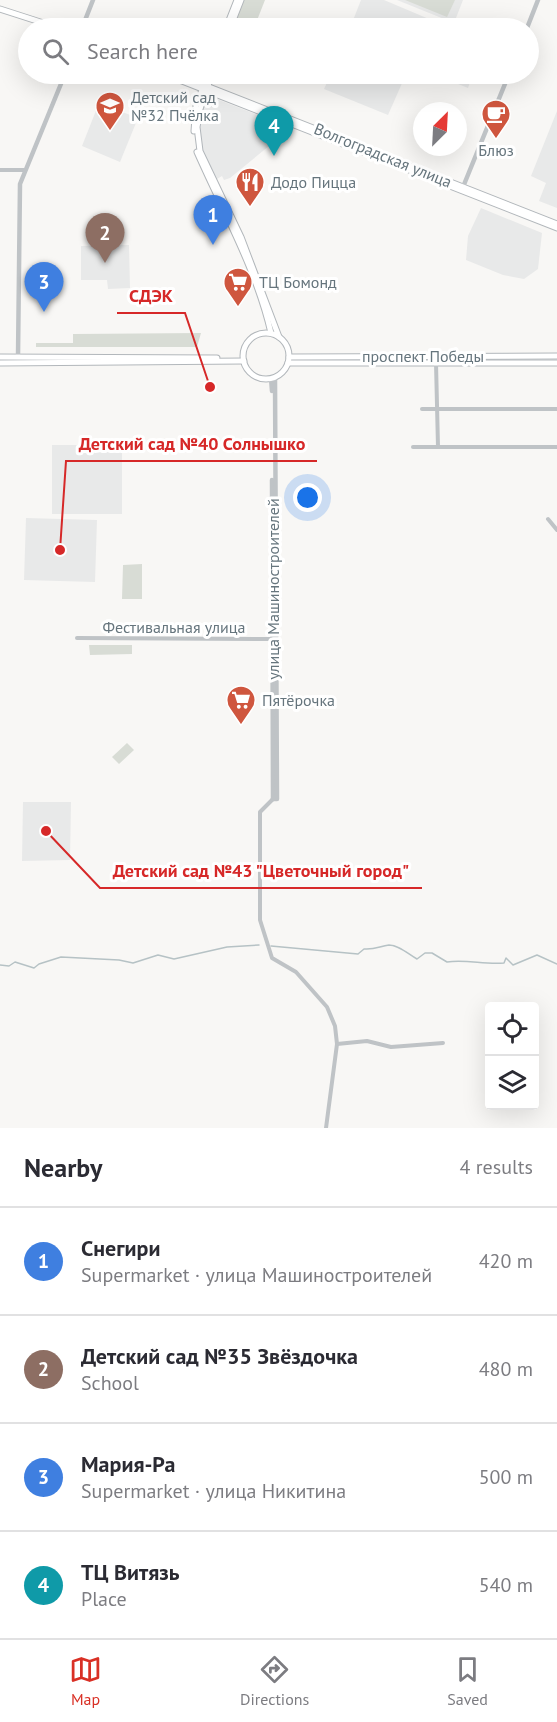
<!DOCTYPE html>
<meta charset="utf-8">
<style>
body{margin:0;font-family:"PT Sans",sans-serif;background:#f2f2f3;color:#2b2b33}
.controls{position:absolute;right:18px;bottom:18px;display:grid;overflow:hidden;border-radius:6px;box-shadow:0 6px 24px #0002}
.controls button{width:54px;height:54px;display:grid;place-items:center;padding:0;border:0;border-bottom:2px solid #e1e1e2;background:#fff;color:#2b2b33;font:30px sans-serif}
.compass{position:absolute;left:413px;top:102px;width:54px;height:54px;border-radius:50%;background:#fff;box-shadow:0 6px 24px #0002;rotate:24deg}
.you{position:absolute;left:308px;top:498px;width:21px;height:21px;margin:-15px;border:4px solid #fff;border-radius:50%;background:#1a73e8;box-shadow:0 0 0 9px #1a73e833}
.badge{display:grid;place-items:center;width:39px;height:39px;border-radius:50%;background:#d93025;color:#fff;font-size:20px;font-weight:700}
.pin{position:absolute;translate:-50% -50px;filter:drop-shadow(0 2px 3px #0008)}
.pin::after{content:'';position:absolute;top:32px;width:21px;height:18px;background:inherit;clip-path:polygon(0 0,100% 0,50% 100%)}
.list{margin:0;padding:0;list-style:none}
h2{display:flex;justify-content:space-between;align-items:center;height:78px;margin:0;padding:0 24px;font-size:26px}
h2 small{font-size:20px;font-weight:400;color:#7c7c81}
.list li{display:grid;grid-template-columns:39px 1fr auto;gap:18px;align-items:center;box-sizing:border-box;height:108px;padding:0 24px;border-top:2px solid #e1e1e2}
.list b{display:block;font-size:22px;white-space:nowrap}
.list p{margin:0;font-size:20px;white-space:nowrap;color:#7c7c81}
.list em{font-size:20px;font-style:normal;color:#7c7c81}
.icon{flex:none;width:33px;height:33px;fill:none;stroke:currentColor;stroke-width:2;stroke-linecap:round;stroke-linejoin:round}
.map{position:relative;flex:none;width:557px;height:1128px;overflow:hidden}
.search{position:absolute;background:#fff;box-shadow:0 6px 24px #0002;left:18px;right:18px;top:18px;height:66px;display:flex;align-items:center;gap:15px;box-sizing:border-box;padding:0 21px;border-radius:33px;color:#7c7c81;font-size:22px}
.sheet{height:510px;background:#fff}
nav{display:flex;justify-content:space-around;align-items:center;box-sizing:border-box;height:84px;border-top:2px solid #e1e1e2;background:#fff;font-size:16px;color:#7c7c81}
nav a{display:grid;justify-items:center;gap:3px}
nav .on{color:#d93025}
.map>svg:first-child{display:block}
</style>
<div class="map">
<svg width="557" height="1128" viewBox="0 0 557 1128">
<rect width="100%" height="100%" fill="#f8f7f5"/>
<g fill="#e8e9e9">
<path d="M361,0H384L429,19L425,28H350Z"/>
<path d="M397,0H463L454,23Z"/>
<path d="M331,74H385L403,81L388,115L324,89Z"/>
<path d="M433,74H473L468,88Z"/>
<path d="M206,95L289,127L267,141L269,146L230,178L224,180L222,176L217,179L205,160L199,141V124Z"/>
<path d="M99,103L138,118L120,162L82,146Z"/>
<path d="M557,111V208L539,201L546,183L531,176Z"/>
<path d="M481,208L542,233L538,269L524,279L503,275L466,260L468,236Z"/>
<path d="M129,245L130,288L108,289L107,280H81V246Z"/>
<rect x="52" y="445" width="70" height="69"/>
<path d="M26,518L97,520L95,582L24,580Z"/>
<path d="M23,802H71L70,860L22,861Z"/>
</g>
<g fill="#d8dcd5">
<path d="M241,0H265L254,28H230Z"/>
<path d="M405,0H455L447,17Z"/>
<path d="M201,333L197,347H36V343H73V334Z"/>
<path d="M142,564V599H122L123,565Z"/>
<path d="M89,645H132V654L90,655Z"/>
<path d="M127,743L134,750L119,764L112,757Z"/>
</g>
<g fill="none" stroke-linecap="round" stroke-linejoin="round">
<g stroke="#b6c2c5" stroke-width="1.5">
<path d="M271,946L358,954L364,949C375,950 380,946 389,945C399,945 408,954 417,959L425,953H432L447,962C466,959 485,965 504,963L506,958L513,965L537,955L557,964"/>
<path d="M0,965L9,966L15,962L34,968L39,964L61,957L119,960L133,963L158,955L174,959L227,947L259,945"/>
</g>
<g stroke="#b2b7bb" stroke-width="7">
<g id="secondary">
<path d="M0,9L59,28"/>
<path d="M226,28L237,0"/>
<path d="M230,28L241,0"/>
<path d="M164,74L557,228"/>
<path d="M176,74L557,224"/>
<path d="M212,74L200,109L197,127L200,151L241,237L279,337"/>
<path d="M194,131L196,106L208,74"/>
<path d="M197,152C223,211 257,271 271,333"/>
<circle cx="266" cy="356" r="23"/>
<path d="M0,357L217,358"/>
<path d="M289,357L557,356"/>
<path d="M0,363L244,361"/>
<path d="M288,363H557"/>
</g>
</g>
<g stroke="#bfc3c6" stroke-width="4">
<path d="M0,170H25"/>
<path d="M436,363L438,447"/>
<path d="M422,409H557"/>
<path d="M413,447H557"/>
<path d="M548,519L557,530"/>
<path d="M77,638L272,639"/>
<path d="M273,799L260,812V920L272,958L296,972L327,1007L335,1026L337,1044L326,1128"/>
<path d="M337,1044L367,1041L391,1047L443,1043"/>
</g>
<g stroke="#bfc3c6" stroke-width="4.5">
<path d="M82,28L93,0"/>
<path d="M527,28L538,0"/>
<path d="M463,187L509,74"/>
<path d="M18,357L20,184L65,74"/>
<path d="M271,378L272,391"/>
<path d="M272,480L273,799"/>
<path d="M273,799H277L275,377"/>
</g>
<use href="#secondary" stroke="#fff" stroke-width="5"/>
</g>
<defs>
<g id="school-pin" transform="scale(1.5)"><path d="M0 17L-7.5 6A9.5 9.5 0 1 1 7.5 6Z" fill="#cf563e" stroke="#fff"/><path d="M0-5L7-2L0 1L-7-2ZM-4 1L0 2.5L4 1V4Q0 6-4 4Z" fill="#fff"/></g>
<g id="cafe-pin" transform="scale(1.5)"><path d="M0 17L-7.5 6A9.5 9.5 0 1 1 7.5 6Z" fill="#cf563e" stroke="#fff"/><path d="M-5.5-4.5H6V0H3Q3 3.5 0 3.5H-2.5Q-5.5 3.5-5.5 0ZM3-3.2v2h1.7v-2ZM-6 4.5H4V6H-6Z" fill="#fff"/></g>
<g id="restaurant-pin" transform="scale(1.5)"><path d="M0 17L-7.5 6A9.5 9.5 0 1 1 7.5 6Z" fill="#cf563e" stroke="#fff"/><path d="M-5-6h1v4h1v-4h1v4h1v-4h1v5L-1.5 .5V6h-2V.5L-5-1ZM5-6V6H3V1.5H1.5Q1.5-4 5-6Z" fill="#fff"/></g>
<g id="supermarket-pin" transform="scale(1.5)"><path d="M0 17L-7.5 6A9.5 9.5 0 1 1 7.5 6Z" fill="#cf563e" stroke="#fff"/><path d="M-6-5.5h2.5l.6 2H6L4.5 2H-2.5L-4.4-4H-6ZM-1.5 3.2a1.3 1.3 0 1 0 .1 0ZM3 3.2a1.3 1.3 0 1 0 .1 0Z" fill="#fff"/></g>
</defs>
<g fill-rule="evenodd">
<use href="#school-pin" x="110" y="106"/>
<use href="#cafe-pin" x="496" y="114"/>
<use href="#restaurant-pin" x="250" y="182"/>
<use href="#supermarket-pin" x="238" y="282"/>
<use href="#supermarket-pin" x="241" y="700"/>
</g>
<g text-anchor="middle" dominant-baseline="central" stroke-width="6" stroke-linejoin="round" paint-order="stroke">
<g font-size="16" fill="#66757d" stroke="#fff" text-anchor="start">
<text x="131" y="97">Детский сад<tspan x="131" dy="18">№32 Пчёлка</tspan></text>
<text x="496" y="150" text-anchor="middle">Блюз</text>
<text x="271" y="182">Додо Пицца</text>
<text x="259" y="282">ТЦ Бомонд</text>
<text x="262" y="700">Пятёрочка</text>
</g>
<g font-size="16" fill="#66757d" stroke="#fff">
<text transform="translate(383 155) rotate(22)">Волгоградская улица</text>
<text x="423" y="356">проспект Победы</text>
<text transform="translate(273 589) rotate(-90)">улица Машиностроителей</text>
<text x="174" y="627">Фестивальная улица</text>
</g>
</g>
<path fill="none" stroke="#d62828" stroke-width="2" d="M210 387L185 313H117M60 550L66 461H317M46 831L100 888H422"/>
<g fill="#d62828" stroke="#fff" stroke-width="2">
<circle cx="210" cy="387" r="6"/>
<circle cx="60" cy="550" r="6"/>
<circle cx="46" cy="831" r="6"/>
</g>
<g font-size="18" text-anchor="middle" font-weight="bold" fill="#d62828" stroke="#fff" stroke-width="6" stroke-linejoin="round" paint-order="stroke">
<text x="151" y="302">СДЭК</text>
<text x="192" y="450">Детский сад №40 Солнышко</text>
<text x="261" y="877">Детский сад №43 "Цветочный город"</text>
</g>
</svg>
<div class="controls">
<button><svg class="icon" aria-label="locate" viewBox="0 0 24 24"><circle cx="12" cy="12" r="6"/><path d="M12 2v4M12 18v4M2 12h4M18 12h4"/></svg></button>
<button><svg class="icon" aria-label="layers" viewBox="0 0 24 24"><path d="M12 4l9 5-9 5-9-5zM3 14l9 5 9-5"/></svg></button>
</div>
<svg class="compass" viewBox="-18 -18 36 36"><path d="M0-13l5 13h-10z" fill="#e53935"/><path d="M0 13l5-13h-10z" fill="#7c7c81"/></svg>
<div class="you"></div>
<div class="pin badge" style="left:213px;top:245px;background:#3f7fe0">1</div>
<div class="pin badge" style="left:105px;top:263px;background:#8d6e63">2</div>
<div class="pin badge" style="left:44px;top:312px;background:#3f7fe0">3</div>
<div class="pin badge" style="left:274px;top:156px;background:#0f9aa8">4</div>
<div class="search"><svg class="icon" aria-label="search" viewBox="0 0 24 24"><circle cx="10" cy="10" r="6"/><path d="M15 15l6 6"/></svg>Search here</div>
</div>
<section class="sheet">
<h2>Nearby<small>4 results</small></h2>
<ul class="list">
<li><span class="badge" style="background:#3f7fe0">1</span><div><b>Снегири</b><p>Supermarket · улица Машиностроителей</p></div><em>420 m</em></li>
<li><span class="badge" style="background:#8d6e63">2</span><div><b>Детский сад №35 Звёздочка</b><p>School</p></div><em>480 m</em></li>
<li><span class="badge" style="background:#3f7fe0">3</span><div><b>Мария-Ра</b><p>Supermarket · улица Никитина</p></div><em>500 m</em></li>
<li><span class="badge" style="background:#0f9aa8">4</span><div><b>ТЦ Витязь</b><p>Place</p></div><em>540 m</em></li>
</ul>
</section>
<nav>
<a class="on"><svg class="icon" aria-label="map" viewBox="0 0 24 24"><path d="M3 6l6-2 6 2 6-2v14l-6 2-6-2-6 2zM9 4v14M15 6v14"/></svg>Map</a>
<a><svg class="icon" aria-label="directions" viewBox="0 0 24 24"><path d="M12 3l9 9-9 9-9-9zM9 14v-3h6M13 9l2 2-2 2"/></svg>Directions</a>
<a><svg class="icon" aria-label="saved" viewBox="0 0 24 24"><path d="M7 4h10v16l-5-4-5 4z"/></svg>Saved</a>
</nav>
